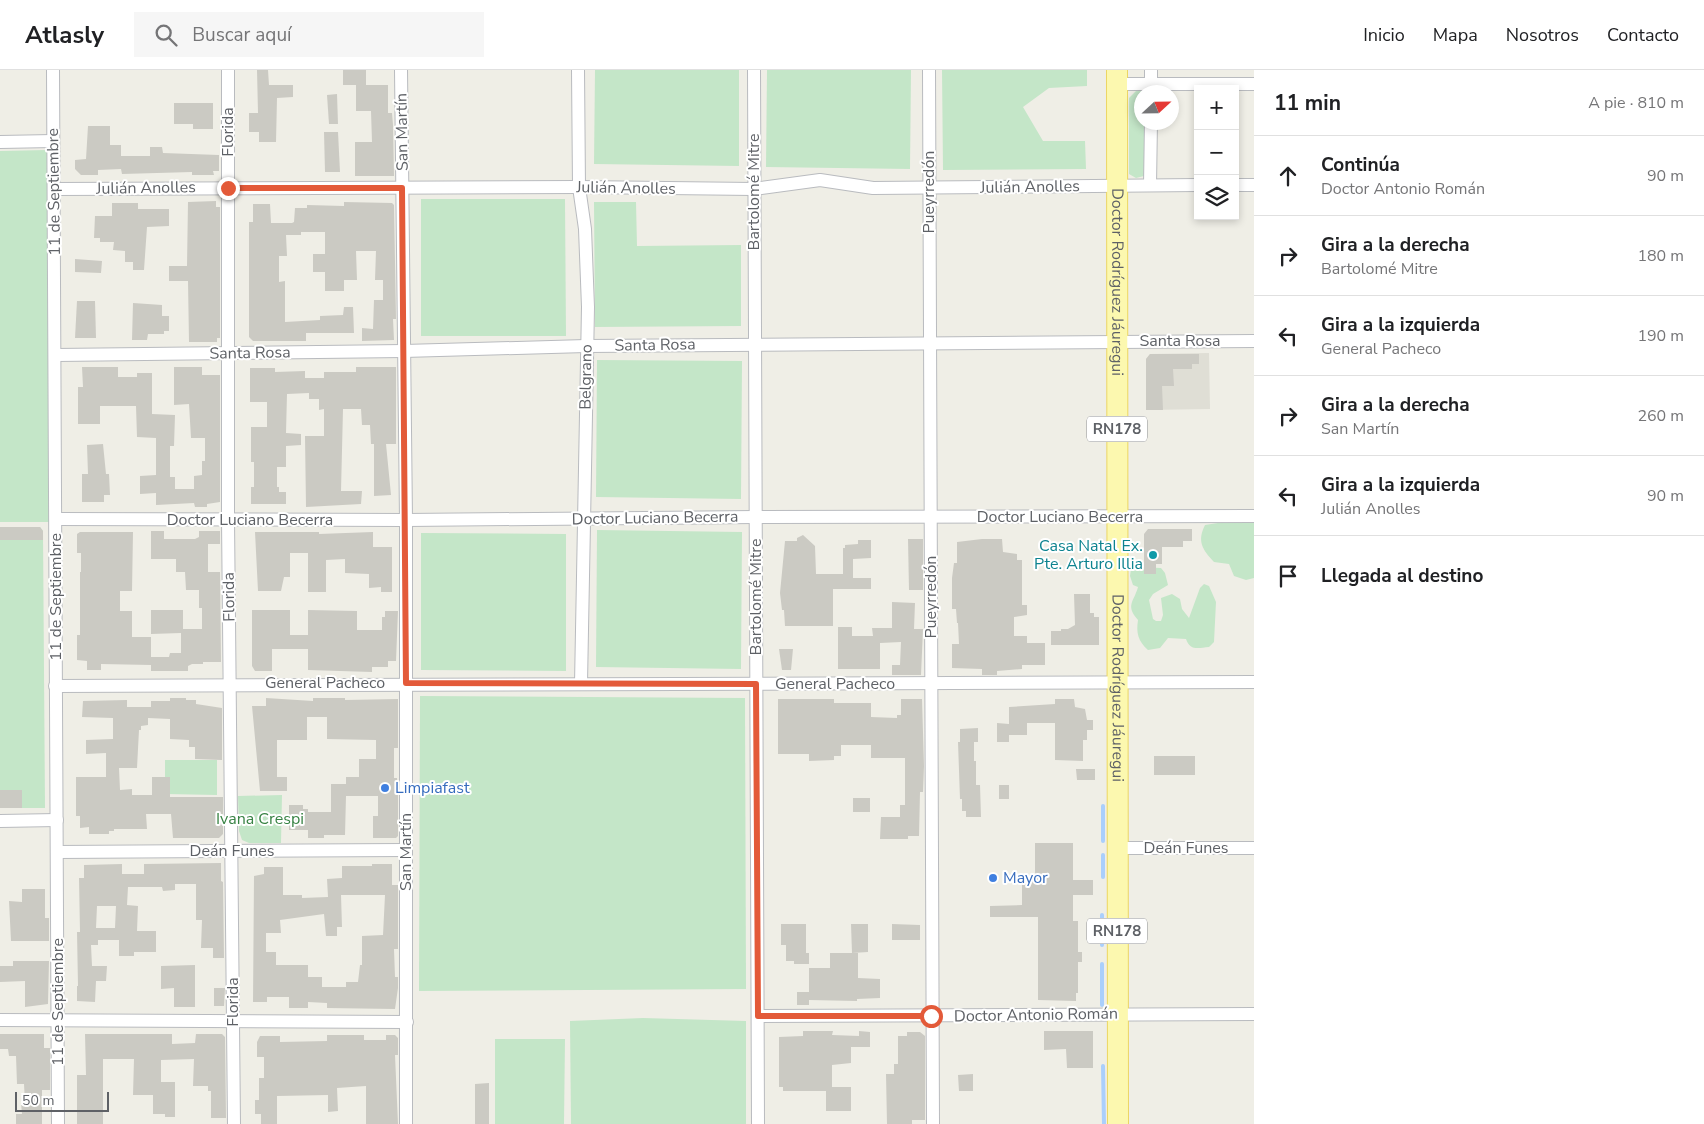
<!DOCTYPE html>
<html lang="es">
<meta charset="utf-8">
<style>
body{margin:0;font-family:"Nunito Sans",sans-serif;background:#f6f6f6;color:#202124}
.controls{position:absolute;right:15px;top:15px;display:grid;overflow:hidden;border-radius:0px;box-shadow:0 2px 8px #0003}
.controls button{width:45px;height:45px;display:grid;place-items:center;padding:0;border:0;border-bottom:1px solid #e0e0e0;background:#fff;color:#202124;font:25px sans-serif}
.compass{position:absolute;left:1134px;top:15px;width:45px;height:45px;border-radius:50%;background:#fff;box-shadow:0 2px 8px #0003;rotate:68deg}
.scale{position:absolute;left:15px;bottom:12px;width:94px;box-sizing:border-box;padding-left:5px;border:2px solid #5e6166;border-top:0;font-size:14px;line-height:18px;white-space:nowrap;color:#5e6166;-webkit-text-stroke:4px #fff;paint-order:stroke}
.stop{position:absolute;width:15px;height:15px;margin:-11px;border:4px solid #e35a39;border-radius:50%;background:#fff}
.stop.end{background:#e35a39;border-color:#fff;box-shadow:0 1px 5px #0008}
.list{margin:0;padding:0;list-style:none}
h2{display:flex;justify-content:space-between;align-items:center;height:65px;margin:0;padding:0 20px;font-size:21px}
h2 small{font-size:16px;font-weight:400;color:#757577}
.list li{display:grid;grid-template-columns:32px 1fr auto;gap:15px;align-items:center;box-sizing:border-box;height:80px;padding:0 20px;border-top:1px solid #e0e0e0}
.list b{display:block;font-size:19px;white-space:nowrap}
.list p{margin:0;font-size:16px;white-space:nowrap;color:#757577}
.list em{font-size:16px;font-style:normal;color:#757577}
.icon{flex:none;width:28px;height:28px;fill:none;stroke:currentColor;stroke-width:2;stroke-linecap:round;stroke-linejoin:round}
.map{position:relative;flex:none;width:1254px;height:1054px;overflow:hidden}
header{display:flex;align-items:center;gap:30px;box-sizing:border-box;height:70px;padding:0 25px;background:#fff;border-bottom:1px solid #e0e0e0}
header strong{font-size:24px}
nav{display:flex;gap:28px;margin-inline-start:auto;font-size:18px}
.search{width:350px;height:45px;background:#f6f6f6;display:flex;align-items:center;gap:12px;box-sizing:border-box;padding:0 18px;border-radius:0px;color:#757577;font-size:19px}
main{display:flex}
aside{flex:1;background:#fff}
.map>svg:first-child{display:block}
</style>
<header>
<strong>Atlasly</strong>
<div class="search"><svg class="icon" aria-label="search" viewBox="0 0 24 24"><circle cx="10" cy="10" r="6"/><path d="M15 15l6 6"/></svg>Buscar aquí</div>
<nav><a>Inicio</a><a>Mapa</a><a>Nosotros</a><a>Contacto</a></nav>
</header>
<main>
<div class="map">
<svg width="1254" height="1054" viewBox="0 0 1254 1054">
<rect width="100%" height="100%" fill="#efeee6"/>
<path fill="#dfded5" d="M1209,283L1210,339L1146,340V289L1150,284Z"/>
<g fill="#c4e6c8">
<path d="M595,0H739V96L594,94Z"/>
<path d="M767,0H911L910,99L766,97Z"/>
<path d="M942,0H1087V16L1049,18L1023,37L1043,71H1085L1086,99L943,100Z"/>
<path d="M1137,20L1146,22H1142V52L1148,53L1144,106L1136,108L1129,104V28Z"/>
<path d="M47,80L49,452H0V81Z"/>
<path d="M421,129H565L566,266H421Z"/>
<path d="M594,132H636L637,176L741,175V256L595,257Z"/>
<path d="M597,290L742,291L741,429L596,427Z"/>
<path d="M1237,450H1254V508L1246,510L1234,506L1229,494L1214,492C1202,479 1197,471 1205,455Z"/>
<path d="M0,457H40L43,461L45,738H0Z"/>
<path d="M597,460L742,462L741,599L596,597Z"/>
<path d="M421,463L566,464V601L421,600Z"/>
<path d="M1138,497L1161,498L1165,503L1168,515L1153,524L1149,530L1153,549L1156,551H1161L1163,545L1161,528L1172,524L1180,529L1182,539L1189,548L1200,518L1204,514L1209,516L1216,532L1214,572L1209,577C1198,578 1190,581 1186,569L1168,568L1160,578L1148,580C1138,571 1136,563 1138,550C1125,535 1134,532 1138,517L1133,515L1130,506L1131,499Z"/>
<path d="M420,626L745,628L746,919L419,921Z"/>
<path d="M165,690H217V725L165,724Z"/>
<path d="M282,725L281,773H249L242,770L239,761L238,726Z"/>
<path d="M643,948L746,951V1054H571L570,951Z"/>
<path d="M495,969H565L564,1054H495Z"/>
</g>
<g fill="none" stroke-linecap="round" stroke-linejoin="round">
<g stroke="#aacffc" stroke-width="4">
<path d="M1103,736V771"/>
<path d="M1103,807V785"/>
<path d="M1102,875V845"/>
<path d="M1102,935V894"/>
<path d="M1103,996L1104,1054"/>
</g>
</g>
<g fill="#cbcac3" fill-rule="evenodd">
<path d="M257,0H268L269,15H293V27L277,28L276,72H259V62H249V43H258Z"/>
<path d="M343,0H366V15H388V43H392L393,55L394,106H355V72H372L371,41H356V15H343Z"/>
<path d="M337,24L338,54H329L327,25Z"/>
<path d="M174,33H213V59H193V54H174Z"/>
<path d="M88,56H110V75H121V86H150V77H162L163,83L219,85V101H213L214,105H192V102L122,104L121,99L98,100V105H81L75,99V90L86,89Z"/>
<path d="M324,62H338L340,102H325Z"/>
<path d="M216,131V137H220V268H217V272H189L188,211H169V196H187L188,132Z"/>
<path d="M344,132L392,133L394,135L396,249H393L394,270L362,271V258L373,259L374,230H383V210H375L376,181H356L357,210H344V221H325V202H313V184H325V162H301V165H286L287,186H279V212L285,211V252L320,250V246L343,245L344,237H353L354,263H306V271H253L249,267V152H253V134H270L271,153H292L294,152L295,138H307V135L344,136Z"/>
<path d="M112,133H138V139H169V156L147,157L144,200H133V192H125V181L113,180L114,172H100V168H94L95,146H112Z"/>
<path d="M75,189L102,191L101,203L75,202Z"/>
<path d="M77,231H95L96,268H75Z"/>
<path d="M133,233L162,235V246H169V261H164V264H148L147,270H132Z"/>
<path d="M1150,284H1199V294H1192V299H1173L1174,316H1162L1163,340H1146V289Z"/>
<path d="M82,297H118V307H137V303H152V344L175,345L174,376H170V407H175V419H194V406L202,405V391H205V368H191L189,334L174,335V297H202V305H220V432L207,434V437H195L194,433L156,435V423L140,424V406L156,405V368L137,367L136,336H100V354H78V317H83Z"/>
<path d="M356,297H396V374H386L391,425L374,426V374H371L370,355H362L361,339H343L341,421H362L361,434L306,437L305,366H324V339L319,340V329H309V323L287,324L286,363L301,364V375L286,376V397H277V417H279V422H286V434H251V417H254V392H251V357H267V332H250V298H275V302L305,301V308H324V302H356Z"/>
<path d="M103,374L106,404H109L110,425H104V432H82V404H88L87,375Z"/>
<path d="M0,457H40L43,461V470H0Z"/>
<path d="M1148,459H1192V471H1183V477H1162V494H1156V504H1144V464Z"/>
<path d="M151,461H164V469H195L199,467V461H220V474H208V502H220L221,592H203V594H192L188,596V601H151V587H169L170,583H181V563L151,564V540H183V559H202V538H199V520H186L185,502H176V489H151Z"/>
<path d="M80,462H133L132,521H120V541H132V567H151V595L101,594V600H87V591L77,590V565H80V502H81V483H77V464Z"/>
<path d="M255,462H319V464L373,462V477H392V522H381V517L369,518V504L345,503V489L326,490V522H308V483H290V507H284L281,521H258Z"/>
<path d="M803,465L815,476L816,504H843V478H845V475L858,474V470H871V488L853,489V508H871V519H833V556H785L784,540H782L780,523L785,471H797V468Z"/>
<path d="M908,469H923V520H909Z"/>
<path d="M982,469H1002L1003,482L1017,484V490H1022V535H1027V545L1014,547V566H1027V573H1045V595H1022V599L997,601V605H982V599L952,598V574H959L958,553H957L956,539H952V508L954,493H957V472Z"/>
<path d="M1074,524H1090V543H1094V547H1099V575H1051V561H1061V559H1068L1075,555Z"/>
<path d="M892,532L915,533L914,559H923L921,605H892V595H900L901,572L880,573V599H838V557H852V566H873L872,558H892Z"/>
<path d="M252,540H290V565H308V540L357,541V560H382V547H385V541H398L396,591H388V597H372V602L308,600V579H272V601H255L252,596Z"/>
<path d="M779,579H793L791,600H782Z"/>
<path d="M170,628H186V630H196V634L222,638V690L195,689V677H189V670L170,669V649L148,648V655L141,656V660H139L137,698H119L120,720L132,719V725H152V707H170V727H223V764L219,768H173L171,744H146L147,759H114V761H109V764H89V757L80,758V746H76V707H106V683L86,684V670L113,669V648L82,647L83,631L127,630V637H151V631H170Z"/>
<path d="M266,628L313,631V628H345V630L398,629V678H394V708H397L398,726V766L396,768H373V746H378V726H346L345,765H324V768H308V760H289V735H303V739H308V742H331V714H346V707H359V689H376V670L327,669V647H307V670H277V707H287V721H260L252,636H266Z"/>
<path d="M778,629H834V633H871V647L897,648V645H901V629H922L924,696L923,722H920L919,766H908V769H880L881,747H900V735H905V688H871V675H841V686H834V690L809,691V684H778Z"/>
<path d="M1055,629H1074L1075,637L1085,639L1087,650H1093V660H1087V670H1083V691L1055,690V653H1027V665H1009V672H997V653L1009,654V637L1055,634Z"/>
<path d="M978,658V672H974V691H976V715H980L981,747H966V741H962V729H960L958,672H960V659Z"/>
<rect x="1154" y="686" width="41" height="19"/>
<path d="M1076,699H1095V710H1077Z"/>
<rect x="999" y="715" width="10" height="14"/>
<rect x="0" y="720" width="22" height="18"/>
<rect x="853" y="728" width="17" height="14"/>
<path d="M1035,773H1073V810H1093V825H1073V851H1078V882H1082V892H1078V923H1076V931L1038,930V847H990V836L1022,835V810H1035Z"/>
<path d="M221,793V811L223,812L224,888H213V878H201L202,850H196V814H175V820L163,821L162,817H128L127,835L138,836L137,861H156V882H134V886H119V870H98V875H91L92,896H107L106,911H96L95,932L77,931V916H78L77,862H80L79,808H84V795L122,794V804H144V794ZM97,836H116L115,858H96Z"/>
<path d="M372,794H392V815H398V879H394L395,907H398V918L395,939L327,938V933L308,932V938H289V927H267V932H253L254,806L264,804V797H283V825H302V828L328,827L327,809L342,808V796H372ZM341,825H385L383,865L362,866V895H360L358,912H346V917H322V907H308V895H276V882H266V863H281L280,850L324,844L326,866H337V857H342Z"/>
<path d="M22,819H45V848H49V871H11L9,831L22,832Z"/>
<path d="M781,854H806V883H809V894H794V891H786V875H781Z"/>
<path d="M851,854H868V882L852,883Z"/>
<path d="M892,854L920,855V870H892Z"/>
<path d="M830,883H858V908L880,909V928L857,929V931L809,930V923V935H797V922H809V898H830Z"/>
<path d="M13,891H49L48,934L25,937V911L0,912V896H13Z"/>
<path d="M195,895V937H174V918L161,919V896Z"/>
<path d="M214,918H225L224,936H214Z"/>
<path d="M803,961H833L832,965L859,966V961L870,962V977H851V993L832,995V1017H851V1041H826V1021H783V1017H779V967L803,966Z"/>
<path d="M1044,961H1093V998H1067L1066,979L1044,980Z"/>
<path d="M907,962H920L925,966V1050H912V1054H887L886,1004H894V994H898V966H907Z"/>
<path d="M0,964H44V978H50V1020H42V1054H16V1044H22L21,1033H25L24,1014H17L16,986H9L8,979H0Z"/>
<path d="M85,964H172V974L195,973L196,964H222L225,967L226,1048H211V1021H208V1016H193L194,989L161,990V1012H175V1047H165V1044H153V1025H133L134,989H103V1054H77V1005H86Z"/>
<path d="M327,965H364V970H386V965H395L398,968V985H395L398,1054H366V1016L337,1018L338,1041L328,1042V1025L277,1026V1054H261V1044H255V1030H259V1008H264V987H257V972L260,966H280V972L327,971Z"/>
<path d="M973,1004V1021H959L958,1005Z"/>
<path d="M489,1013V1054H475V1014Z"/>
</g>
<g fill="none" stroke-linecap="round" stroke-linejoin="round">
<g stroke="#b9bbbf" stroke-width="14">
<g id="street">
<path d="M53,0L58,1054"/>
<path d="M228,0V450L234,1054"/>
<path d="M401,0L406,450V1054"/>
<path d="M578,0L579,117L585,159L588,237L581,614"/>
<path d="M754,0L758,1054"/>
<path d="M929,0L933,1054"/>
<path d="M1117,14H1254"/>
<path d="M1151,22V0"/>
<path d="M0,72L53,71"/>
<path d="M1150,115L1151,52"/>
<path d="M1235,115H1254"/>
<path d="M54,119L579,117L754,119L820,110L873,118L1198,115"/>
<path d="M56,285L404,281L586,276L1254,271"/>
<path d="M56,449L406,450L756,447L1254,446"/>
<path d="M55,616L1254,612"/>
<path d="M0,751L57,750"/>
<path d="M1117,778H1254"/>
<path d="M57,782L406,780"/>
<path d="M758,946L1254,944"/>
<path d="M0,950L407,952"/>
</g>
</g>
<g stroke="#ecd663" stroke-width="22">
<g id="primary">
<path id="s1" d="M1117,0L1118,1054"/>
</g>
</g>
<use href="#street" stroke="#fff" stroke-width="12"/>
<use href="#primary" stroke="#fcf8af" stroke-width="20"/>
</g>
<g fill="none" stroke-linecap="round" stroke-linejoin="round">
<path stroke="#e35a39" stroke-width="6" d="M228,118H402L406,613L756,614L758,946H931"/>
</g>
<circle fill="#0f9aa8" stroke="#fff" stroke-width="2" cx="1153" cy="485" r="5"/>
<g fill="#3f7fe0" stroke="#fff" stroke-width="2">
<circle cx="385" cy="718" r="5"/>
<circle cx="993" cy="808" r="5"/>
</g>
<g text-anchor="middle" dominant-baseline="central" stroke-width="4" stroke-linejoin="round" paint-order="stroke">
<g fill="#fff" stroke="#8e9094" stroke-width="1">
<rect x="1087" y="346.5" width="60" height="25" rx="4"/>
<rect x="1087" y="848.5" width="60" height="25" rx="4"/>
</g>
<g font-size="15" font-weight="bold" fill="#5e6166">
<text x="1117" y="359">RN178</text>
<text x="1117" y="861">RN178</text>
</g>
<g font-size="16" fill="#5e6166" stroke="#fff">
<text transform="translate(228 62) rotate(-90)">Florida</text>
<text transform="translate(402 62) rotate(-91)">San Martín</text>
<text transform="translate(1030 117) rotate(-1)">Julián Anolles</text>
<text transform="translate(146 118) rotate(-1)">Julián Anolles</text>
<text transform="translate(626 118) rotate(1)">Julián Anolles</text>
<text transform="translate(54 122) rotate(-91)">11 de Septiembre</text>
<text transform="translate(754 122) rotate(-90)">Bartolomé Mitre</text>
<text transform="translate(929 122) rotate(-90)">Pueyrredón</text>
<text stroke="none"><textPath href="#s1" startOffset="212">Doctor Rodríguez Jáuregui</textPath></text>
<text x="1180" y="271">Santa Rosa</text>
<text transform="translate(655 275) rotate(-1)">Santa Rosa</text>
<text transform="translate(250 283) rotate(-1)">Santa Rosa</text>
<text transform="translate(586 307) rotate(-89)">Belgrano</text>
<text x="1060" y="447">Doctor Luciano Becerra</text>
<text transform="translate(655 448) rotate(-1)">Doctor Luciano Becerra</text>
<text x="250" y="450">Doctor Luciano Becerra</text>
<text transform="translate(56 527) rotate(-90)">11 de Septiembre</text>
<text transform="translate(229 527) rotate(-91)">Florida</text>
<text transform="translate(756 527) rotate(-90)">Bartolomé Mitre</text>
<text transform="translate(931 527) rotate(-90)">Pueyrredón</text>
<text x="325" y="613">General Pacheco</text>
<text x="835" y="614">General Pacheco</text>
<text stroke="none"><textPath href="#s1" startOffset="618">Doctor Rodríguez Jáuregui</textPath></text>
<text x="1186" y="778">Deán Funes</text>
<text x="232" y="781">Deán Funes</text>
<text transform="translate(406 782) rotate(-90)">San Martín</text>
<text transform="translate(58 932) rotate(-90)">11 de Septiembre</text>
<text transform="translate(233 932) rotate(-90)">Florida</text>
<text transform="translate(1036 945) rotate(-1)">Doctor Antonio Román</text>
</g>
<g font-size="16" fill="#0d838f" stroke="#fff" text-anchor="end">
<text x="1143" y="476">Casa Natal Ex.<tspan x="1143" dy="18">Pte. Arturo Illia</tspan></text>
</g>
<g font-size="16" fill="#366cbe" stroke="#fff" text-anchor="start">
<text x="395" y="718">Limpiafast</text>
<text x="1003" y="808">Mayor</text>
</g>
<g font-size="16" fill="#388344" stroke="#fff">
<text x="260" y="749">Ivana Crespi</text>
</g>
</g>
</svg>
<div class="controls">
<button>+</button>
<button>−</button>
<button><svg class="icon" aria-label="layers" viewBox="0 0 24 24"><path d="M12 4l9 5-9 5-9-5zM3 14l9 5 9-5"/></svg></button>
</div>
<svg class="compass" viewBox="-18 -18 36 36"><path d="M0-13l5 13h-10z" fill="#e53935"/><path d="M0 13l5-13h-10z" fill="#757577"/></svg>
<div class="scale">50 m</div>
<div class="stop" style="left:931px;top:946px"></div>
<div class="stop end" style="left:228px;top:118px"></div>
</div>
<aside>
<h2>11 min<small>A pie · 810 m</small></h2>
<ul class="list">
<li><svg class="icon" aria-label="ahead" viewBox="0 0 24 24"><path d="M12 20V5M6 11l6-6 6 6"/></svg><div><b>Continúa</b><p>Doctor Antonio Román</p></div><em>90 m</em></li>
<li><svg class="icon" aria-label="right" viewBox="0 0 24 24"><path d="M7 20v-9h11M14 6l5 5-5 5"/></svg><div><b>Gira a la derecha</b><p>Bartolomé Mitre</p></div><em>180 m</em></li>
<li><svg class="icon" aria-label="left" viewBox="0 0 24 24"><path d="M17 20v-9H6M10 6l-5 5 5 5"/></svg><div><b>Gira a la izquierda</b><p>General Pacheco</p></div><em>190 m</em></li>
<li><svg class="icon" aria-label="right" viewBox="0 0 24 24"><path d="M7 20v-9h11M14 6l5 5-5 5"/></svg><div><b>Gira a la derecha</b><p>San Martín</p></div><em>260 m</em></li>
<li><svg class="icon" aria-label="left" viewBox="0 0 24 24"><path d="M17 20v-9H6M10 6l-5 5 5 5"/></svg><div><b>Gira a la izquierda</b><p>Julián Anolles</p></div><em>90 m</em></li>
<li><svg class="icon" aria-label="arrive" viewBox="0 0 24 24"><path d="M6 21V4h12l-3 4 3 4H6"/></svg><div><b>Llegada al destino</b></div></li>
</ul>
</aside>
</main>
